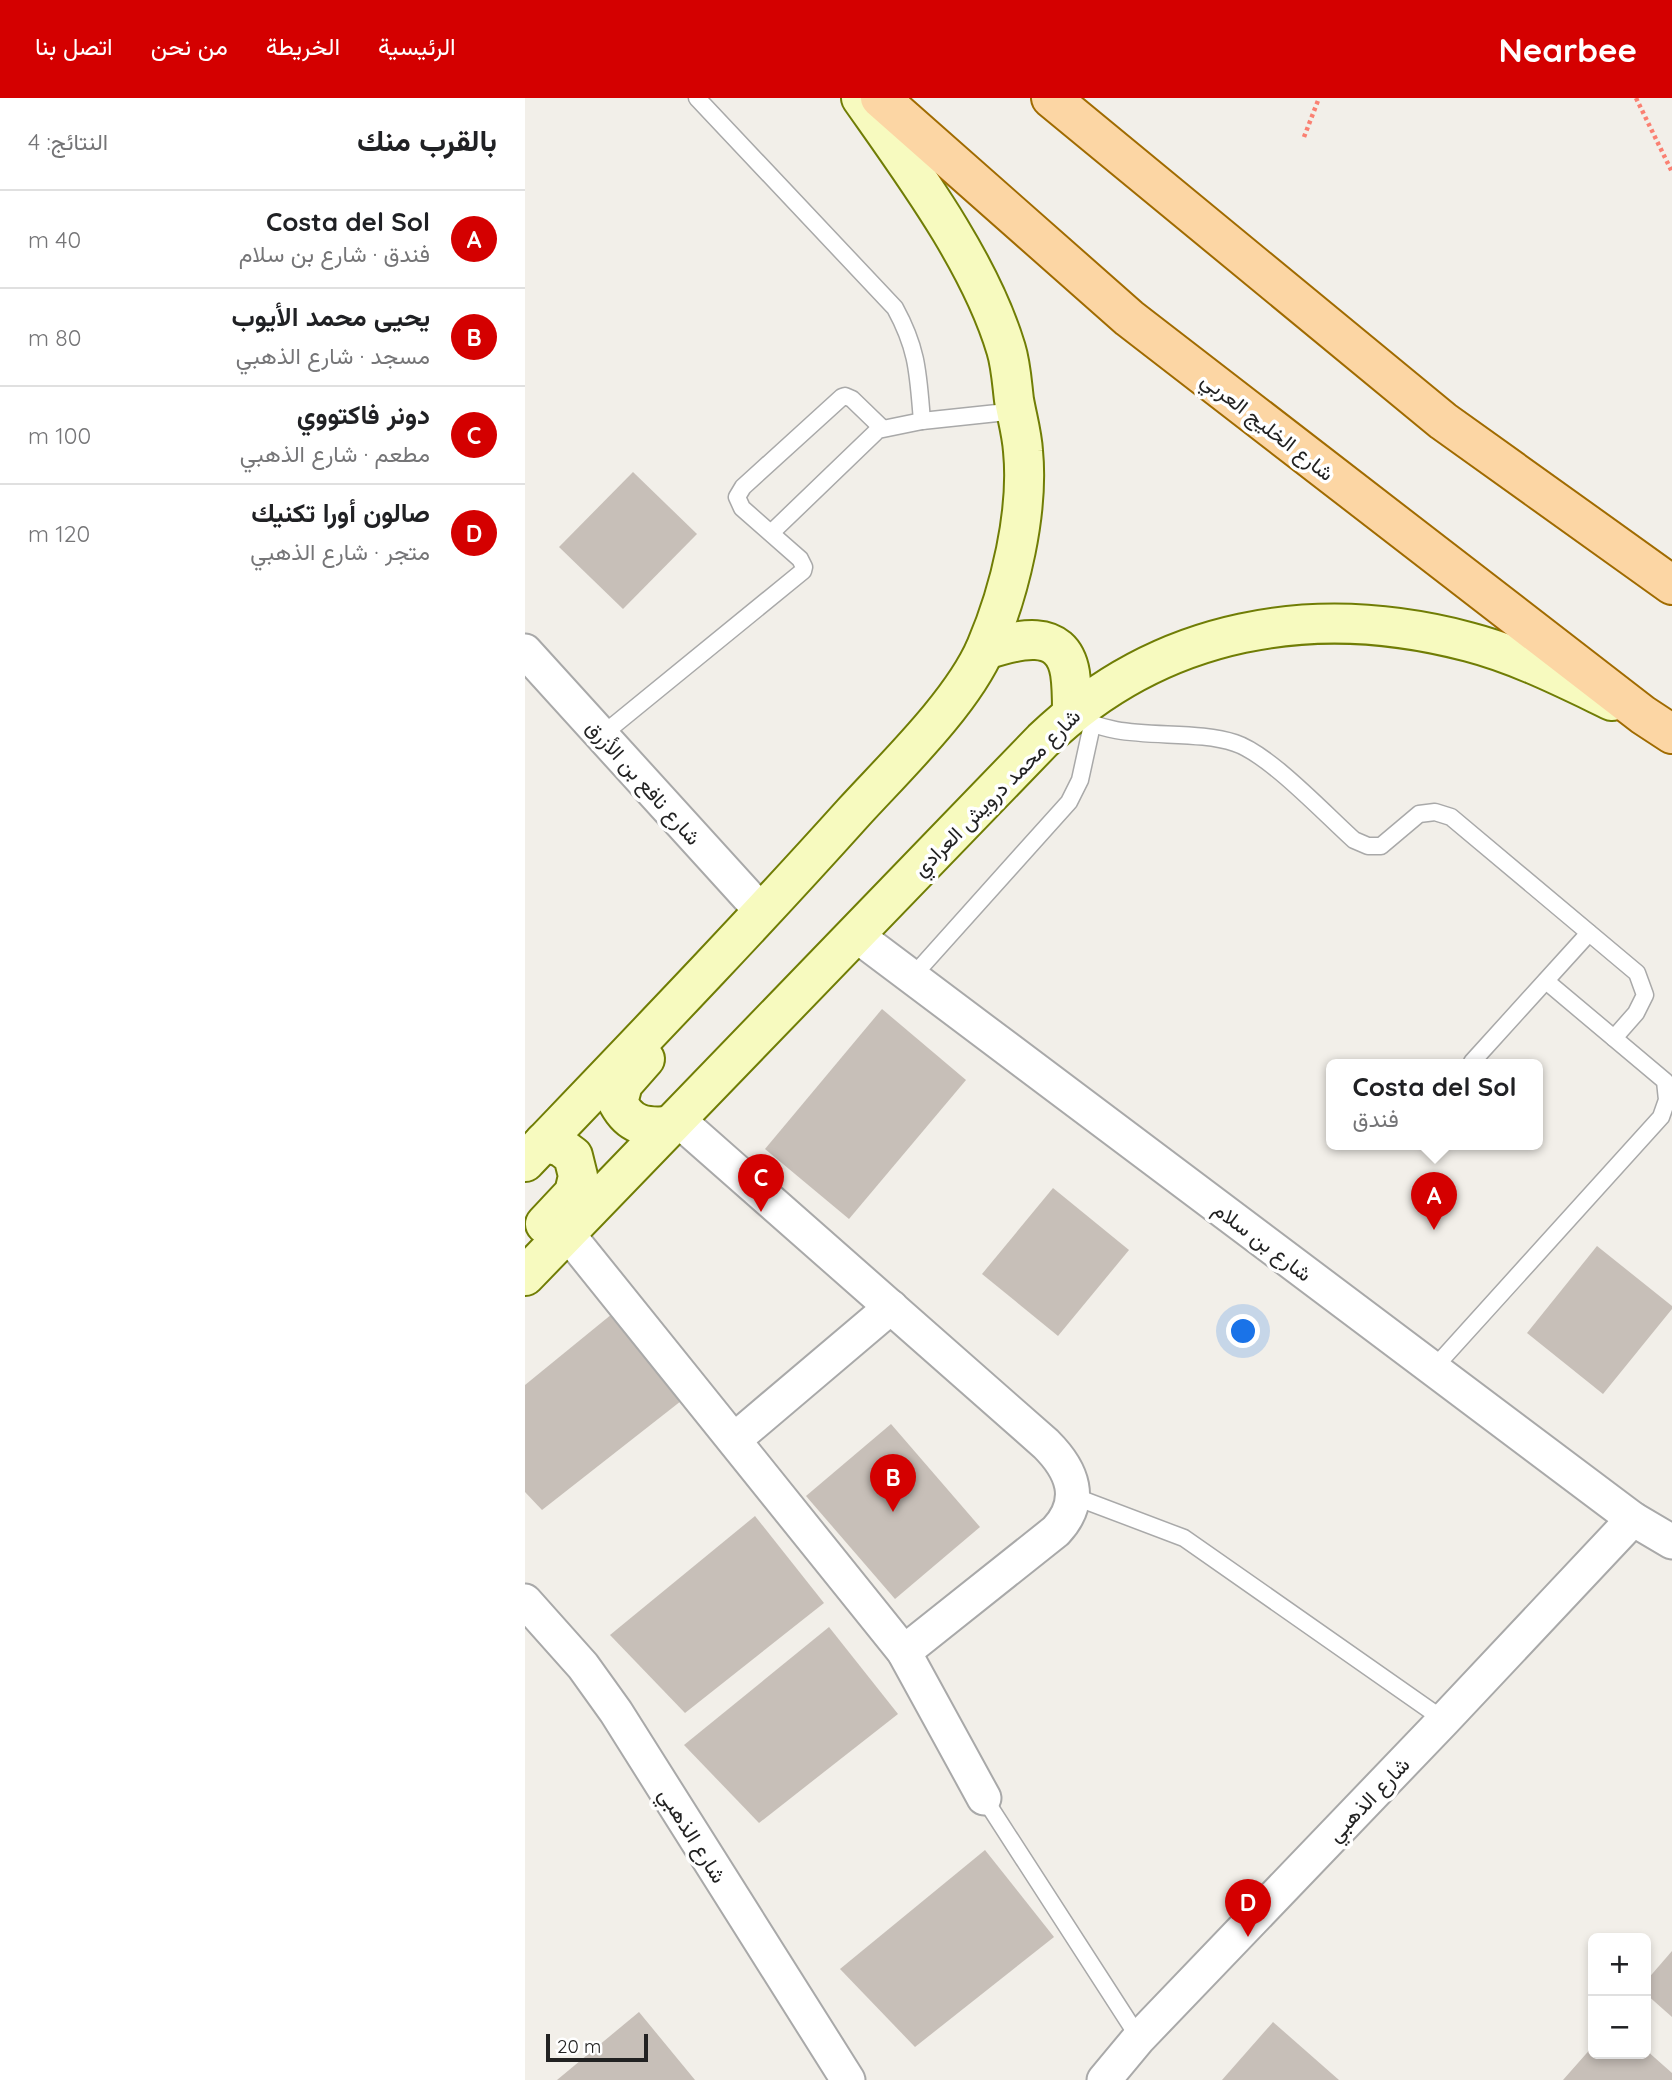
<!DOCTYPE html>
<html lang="ar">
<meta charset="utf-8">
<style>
body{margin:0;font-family:Quicksand,Vazirmatn,sans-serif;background:#f2f2f2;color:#202124;direction:rtl}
.controls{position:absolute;right:21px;bottom:21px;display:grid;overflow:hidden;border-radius:10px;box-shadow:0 4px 10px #0003}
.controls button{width:63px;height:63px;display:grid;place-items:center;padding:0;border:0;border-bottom:2px solid #e0e0e0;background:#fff;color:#202124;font:35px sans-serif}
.scale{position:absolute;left:21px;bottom:18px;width:102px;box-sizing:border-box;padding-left:7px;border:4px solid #222;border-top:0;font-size:19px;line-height:24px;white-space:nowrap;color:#222;-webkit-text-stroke:5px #fff;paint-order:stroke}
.you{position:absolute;left:719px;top:1234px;width:24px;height:24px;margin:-18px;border:5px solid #fff;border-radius:50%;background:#1a73e8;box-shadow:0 0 0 10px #1a73e833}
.badge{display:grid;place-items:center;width:46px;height:46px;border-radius:50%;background:#d40000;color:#fff;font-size:23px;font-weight:700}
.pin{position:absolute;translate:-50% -58px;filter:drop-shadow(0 2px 4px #0008)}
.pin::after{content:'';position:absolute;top:37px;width:24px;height:21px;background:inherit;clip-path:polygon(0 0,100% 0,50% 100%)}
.popup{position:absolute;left:801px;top:961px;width:217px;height:91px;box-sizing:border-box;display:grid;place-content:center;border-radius:10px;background:#fff;filter:drop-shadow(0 2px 5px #0005);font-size:23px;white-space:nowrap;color:#757577}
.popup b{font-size:26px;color:#202124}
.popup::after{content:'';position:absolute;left:50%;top:100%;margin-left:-14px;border:14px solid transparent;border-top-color:#fff}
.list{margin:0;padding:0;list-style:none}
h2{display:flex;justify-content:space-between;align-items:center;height:91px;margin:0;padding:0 28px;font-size:30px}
h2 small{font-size:23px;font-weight:400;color:#757577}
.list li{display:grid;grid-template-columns:46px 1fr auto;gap:21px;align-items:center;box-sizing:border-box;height:98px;padding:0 28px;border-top:2px solid #e0e0e0}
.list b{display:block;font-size:26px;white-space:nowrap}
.list p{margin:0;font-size:23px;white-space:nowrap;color:#757577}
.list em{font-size:23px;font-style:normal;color:#757577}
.map{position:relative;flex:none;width:1147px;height:1982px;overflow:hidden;direction:ltr}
header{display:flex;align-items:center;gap:42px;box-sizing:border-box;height:98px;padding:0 35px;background:#d40000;color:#fff}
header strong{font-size:33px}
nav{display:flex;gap:38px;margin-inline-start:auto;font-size:24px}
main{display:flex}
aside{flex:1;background:#fff}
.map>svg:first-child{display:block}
</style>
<header>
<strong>Nearbee</strong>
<nav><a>الرئيسية</a><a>الخريطة</a><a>من نحن</a><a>اتصل بنا</a></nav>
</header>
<main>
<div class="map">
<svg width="1147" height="1982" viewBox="0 0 1147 1982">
<rect width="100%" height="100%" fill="#f2efe9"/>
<g fill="#c7bfb8">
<path d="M108,374L172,436L98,511L34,449Z"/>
<path d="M357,911L441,982L324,1121L240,1051Z"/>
<path d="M528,1090L604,1152L533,1238L457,1176Z"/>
<path d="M1072,1148L1147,1208V1211L1078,1296L1002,1235Z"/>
<path d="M87,1216L156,1303L17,1412L0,1394V1287Z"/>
<path d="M366,1326L455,1429L370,1501L281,1398Z"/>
<path d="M230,1418L299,1505L160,1615L85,1537Z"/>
<path d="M304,1529L373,1616L234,1725L159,1647Z"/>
<path d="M460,1752L529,1839L390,1949L315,1871Z"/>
<path d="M1147,1853V1919L1121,1896V1883Z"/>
<path d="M114,1914L170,1982H32Z"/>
<path d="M748,1924L814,1982H697Z"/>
<path d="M1068,1948V1956H1121V1952L1147,1975V1982H1038Z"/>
</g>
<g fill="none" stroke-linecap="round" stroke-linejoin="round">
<g stroke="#a9a9a9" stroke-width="19">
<g id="lane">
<path d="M172,0L370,210C393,252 393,276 397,323"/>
<path d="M246,435L353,332L397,323L491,313"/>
<path d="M549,615C587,646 663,629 710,645C744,656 800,716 829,742L843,748H856L894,716L910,714L926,719L1112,875L1120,897L1111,915L1089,940"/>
<path d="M77,637L278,473L279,469L275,461L217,410L212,399L218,389L317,299L320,298L327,301L357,330"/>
<path d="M387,879L544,704L555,682L567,627"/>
<path d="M947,964L1064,835"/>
<path d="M908,1271L1136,1019L1142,1002L1140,983L1021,883"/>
<path d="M548,1398L659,1440L919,1622"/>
<path d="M459,1700L614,1940"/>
</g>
</g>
<g stroke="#a9a9a9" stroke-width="37">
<g id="street">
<path d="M0,553L238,815"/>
<path d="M331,837L1108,1421L1147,1444"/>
<path d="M151,1020L521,1346C547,1372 560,1402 531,1433L379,1554"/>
<path d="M42,1135L379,1554L459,1700"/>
<path d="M209,1342L366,1209"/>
<path d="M0,1503L58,1568L91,1614L323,1982"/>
<path d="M579,1982L614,1940L919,1622L1108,1421"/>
</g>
</g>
<g stroke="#707d05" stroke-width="42">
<g id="secondary">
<path d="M460,552C491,542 537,528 545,575C547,588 547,601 547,614"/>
<path d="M120,961L98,986L93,1005C105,1027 119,1030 144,1028"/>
<path d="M19,1044L36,1049L48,1058L53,1078L49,1095L20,1126"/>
<path d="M0,1064C110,949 221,834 328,715C370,669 437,605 461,549C485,493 504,414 498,353C497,336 492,319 489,302C487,286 486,267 481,251C455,164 388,74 336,0"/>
<path d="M0,1178L518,642C636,529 789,503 944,544C994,557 1041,581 1087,603"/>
</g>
</g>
<g stroke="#a06b00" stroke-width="42">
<g id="primary">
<path d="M355,0L604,220L1118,617L1147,636"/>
<path d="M526,0L918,323L1147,487"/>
</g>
</g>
<g stroke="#fa8072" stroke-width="4.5" stroke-dasharray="3.5 3.5" stroke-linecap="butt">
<path d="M1111,0L1147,74"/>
<path d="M779,39L794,0"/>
</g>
<use href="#lane" stroke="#fff" stroke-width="16"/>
<use href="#street" stroke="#fff" stroke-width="33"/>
<use href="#secondary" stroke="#f7fabf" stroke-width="38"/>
<use href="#primary" stroke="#fcd6a4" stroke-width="38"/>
</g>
<g text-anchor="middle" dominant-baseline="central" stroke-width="7" stroke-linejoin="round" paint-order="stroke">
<g font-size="21" fill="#222" stroke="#fff">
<text transform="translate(743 328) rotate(38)">شارع الخليج العربي</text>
<text transform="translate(119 684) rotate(48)">شارع نافع بن الأزرق</text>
<text transform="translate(471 694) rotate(-45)">شارع محمد درويش العرادي</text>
<text transform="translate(738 1143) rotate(37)">شارع بن سلام</text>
<text transform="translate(843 1701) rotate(-46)">شارع الذهبي</text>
<text transform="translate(168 1737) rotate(58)">شارع الذهبي</text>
</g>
</g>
</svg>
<div class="controls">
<button>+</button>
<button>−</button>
</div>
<div class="scale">20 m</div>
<div class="you"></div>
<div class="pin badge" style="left:909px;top:1132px">A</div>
<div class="popup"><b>Costa del Sol</b>فندق</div>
<div class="pin badge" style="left:368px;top:1414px">B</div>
<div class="pin badge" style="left:236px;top:1114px">C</div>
<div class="pin badge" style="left:723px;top:1839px">D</div>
</div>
<aside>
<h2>بالقرب منك<small>النتائج: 4</small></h2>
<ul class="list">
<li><span class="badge">A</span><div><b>Costa del Sol</b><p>فندق · شارع بن سلام</p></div><em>40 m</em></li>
<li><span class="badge">B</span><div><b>يحيى محمد الأيوب</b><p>مسجد · شارع الذهبي</p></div><em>80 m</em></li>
<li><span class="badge">C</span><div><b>دونر فاكتووي</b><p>مطعم · شارع الذهبي</p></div><em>100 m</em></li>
<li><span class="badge">D</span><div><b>صالون أورا تكنيك</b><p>متجر · شارع الذهبي</p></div><em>120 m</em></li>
</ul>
</aside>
</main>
